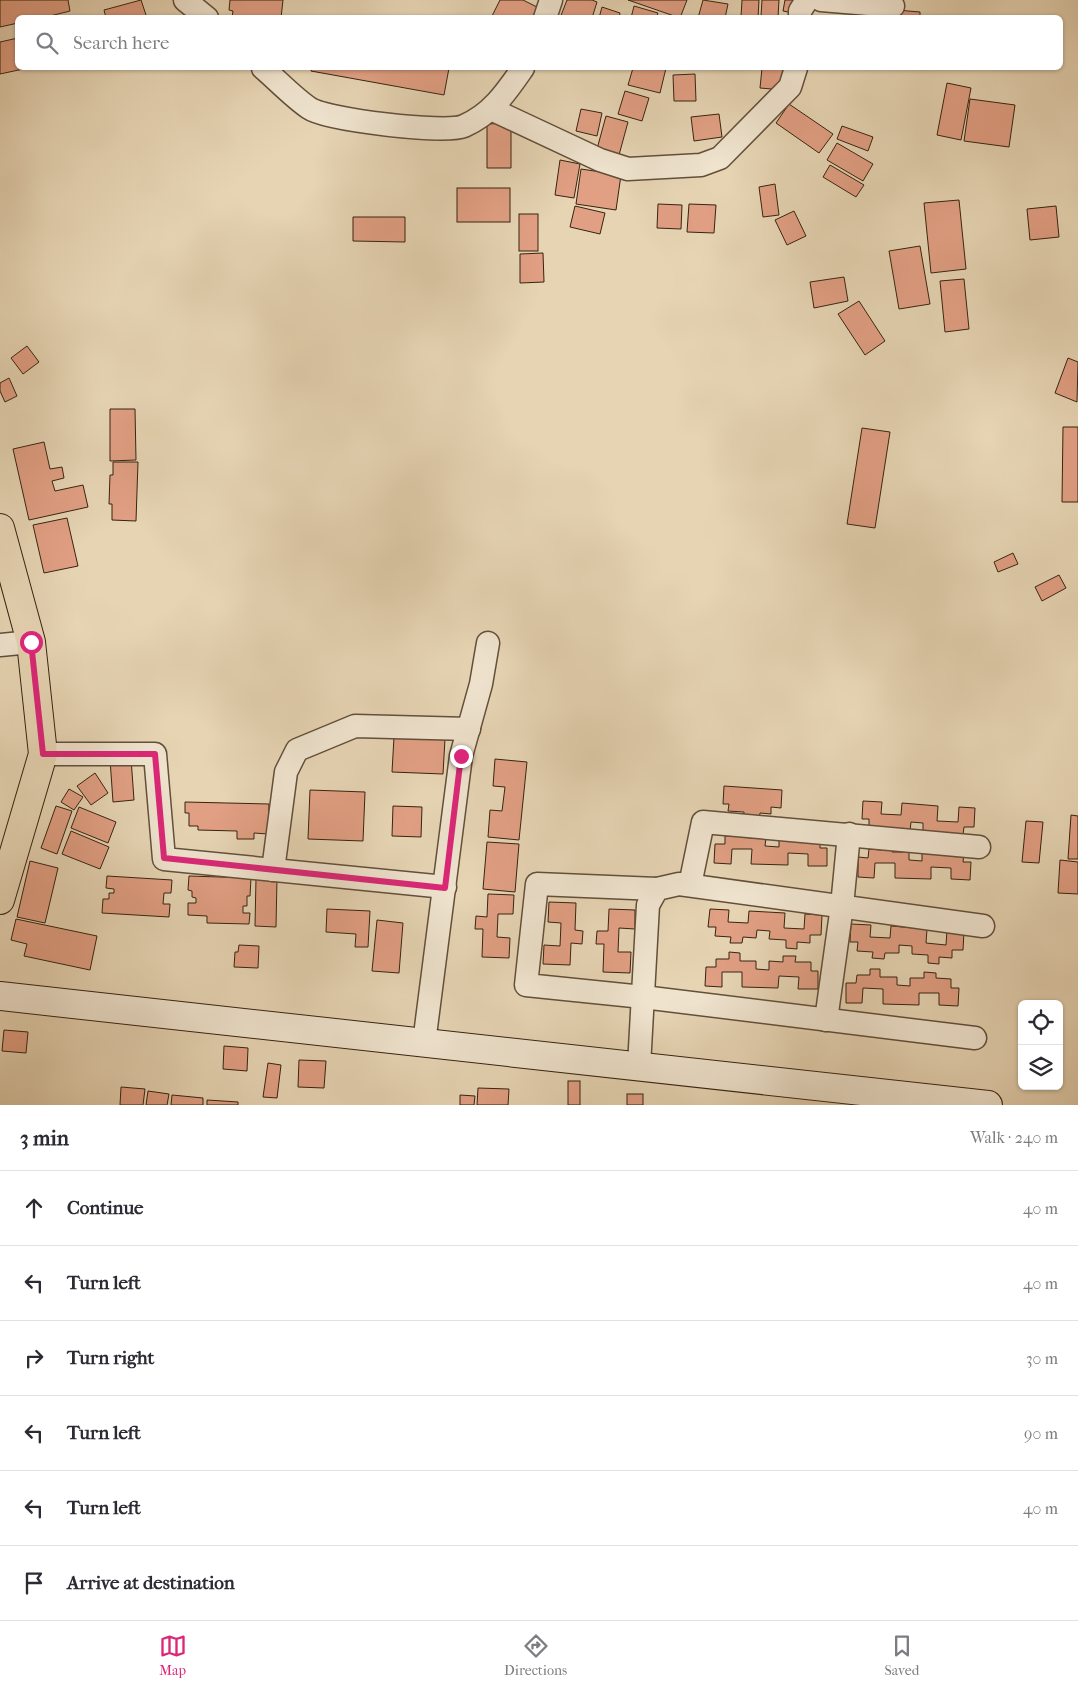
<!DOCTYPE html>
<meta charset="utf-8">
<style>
body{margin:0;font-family:"IM FELL French Canon",serif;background:#f7f7f7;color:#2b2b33}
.controls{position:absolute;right:15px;bottom:15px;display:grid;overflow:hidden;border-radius:8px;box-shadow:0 1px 4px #0004}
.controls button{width:45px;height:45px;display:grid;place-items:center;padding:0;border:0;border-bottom:1px solid #e1e1e2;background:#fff;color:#2b2b33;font:25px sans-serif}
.stop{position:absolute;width:15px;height:15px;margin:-11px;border:4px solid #db2777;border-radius:50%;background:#fff}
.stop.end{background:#db2777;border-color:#fff;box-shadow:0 1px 5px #0008}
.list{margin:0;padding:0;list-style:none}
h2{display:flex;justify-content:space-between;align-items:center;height:65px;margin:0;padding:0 20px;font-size:21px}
h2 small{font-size:16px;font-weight:400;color:#7c7c81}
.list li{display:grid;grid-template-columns:32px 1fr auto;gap:15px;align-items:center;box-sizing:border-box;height:75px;padding:0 20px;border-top:1px solid #e1e1e2}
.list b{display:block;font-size:19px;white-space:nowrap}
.list em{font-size:16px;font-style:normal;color:#7c7c81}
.icon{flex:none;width:28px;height:28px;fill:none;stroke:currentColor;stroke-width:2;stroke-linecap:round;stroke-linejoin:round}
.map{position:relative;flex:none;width:1078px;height:1105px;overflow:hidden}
.search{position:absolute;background:#fff;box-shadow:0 1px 4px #0004;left:15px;right:15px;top:15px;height:55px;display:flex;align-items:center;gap:12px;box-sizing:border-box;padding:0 18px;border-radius:8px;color:#7c7c81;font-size:19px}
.sheet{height:515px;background:#fff}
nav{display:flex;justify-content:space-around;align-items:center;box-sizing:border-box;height:70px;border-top:1px solid #e1e1e2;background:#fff;font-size:14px;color:#7c7c81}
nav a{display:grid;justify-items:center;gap:2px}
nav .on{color:#db2777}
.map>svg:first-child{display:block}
</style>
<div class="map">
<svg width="1078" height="1105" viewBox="0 0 1078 1105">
<rect width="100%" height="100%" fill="#e6d4b3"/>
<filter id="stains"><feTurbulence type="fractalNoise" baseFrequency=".004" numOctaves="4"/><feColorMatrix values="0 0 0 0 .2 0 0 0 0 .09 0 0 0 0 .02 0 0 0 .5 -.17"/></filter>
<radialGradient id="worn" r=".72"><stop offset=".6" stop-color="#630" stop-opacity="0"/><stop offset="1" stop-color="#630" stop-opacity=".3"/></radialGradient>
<g fill="#e19f83" stroke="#372311">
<path d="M0,0H68L70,11L42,18H18V23L0,27Z"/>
<path d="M141,0L147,18H106L104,10Z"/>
<path d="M230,0H283L281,18H232L233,11L229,10Z"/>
<path d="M500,0H523L545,11L542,18H491Z"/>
<path d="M567,0H592L597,2L592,18H560Z"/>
<path d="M628,0H687L680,18Z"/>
<path d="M703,0L728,4L725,18H698Z"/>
<path d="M742,0H759L758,18L741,17Z"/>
<path d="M762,0H779L778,17L761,16Z"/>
<path d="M785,0H795L793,13L783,11Z"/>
<path d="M634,6L658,13L656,18H631Z"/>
<path d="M602,7L620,13L619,18H599Z"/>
<path d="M885,9L920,12V18H884Z"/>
<path d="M18,38V68H28L0,74V42Z"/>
<path d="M312,68H449L444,95L311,71Z"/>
<path d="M633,68H666L660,93L628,85Z"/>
<path d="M762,68H784L783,90L760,88Z"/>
<path d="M695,74L696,101H674L673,75Z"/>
<path d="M947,83L971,88L961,140L937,135Z"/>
<path d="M625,91L649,98L642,121L618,114Z"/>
<path d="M970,99L1015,105L1009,147L964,141Z"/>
<path d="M789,104L833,134L819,153L776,123Z"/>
<path d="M581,109L602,113L597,136L576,131Z"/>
<path d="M719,114L722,137L694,141L691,117Z"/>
<path d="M606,116L628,122L619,155L597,149Z"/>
<path d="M511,123V168H487V124Z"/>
<path d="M842,126L873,137L868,151L837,139Z"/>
<path d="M837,143L873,164L863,181L827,160Z"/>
<path d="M560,160L580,164L574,198L555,195Z"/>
<path d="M830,165L864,185L856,197L823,177Z"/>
<path d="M581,169L621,175L616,210L576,204Z"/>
<path d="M775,184L779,215L763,217L759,187Z"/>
<rect x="457" y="188" width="53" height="34"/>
<path d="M959,200L966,269L931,273L924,203Z"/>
<path d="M658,204L682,205L681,229L657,228Z"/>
<path d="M689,204L716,205L714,233L687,232Z"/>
<path d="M575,206L605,213L600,234L570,227Z"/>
<path d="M1056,206L1059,237L1030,240L1027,209Z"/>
<path d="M794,211L806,236L787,245L775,220Z"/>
<rect x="519" y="214" width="19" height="37"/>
<path d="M353,217H405V242L353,241Z"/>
<path d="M920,246L930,304L899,309L889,251Z"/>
<path d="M543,253L544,282L520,283V254Z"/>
<path d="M844,277L848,301L814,308L810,282Z"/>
<path d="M964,279L969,329L945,332L940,281Z"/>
<path d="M859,301L885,341L865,355L838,314Z"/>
<path d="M27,346L39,362L23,374L11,358Z"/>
<path d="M1068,358L1078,362L1077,402L1055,393Z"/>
<path d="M9,378L17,396L5,402L0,391V383Z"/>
<path d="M110,409H135L136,460L110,461Z"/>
<path d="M1063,427H1078V502H1062Z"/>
<path d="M862,428L890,432L875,528L847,524Z"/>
<path d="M44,442L50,469L62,467L64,478L52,481L55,491L83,485L88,507L29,520L13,449Z"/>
<path d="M113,462H138L136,521L112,520V504H109L110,475H113Z"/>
<path d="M67,518L78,566L44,573L33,525Z"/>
<path d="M1013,553L1018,564L998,572L994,562Z"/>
<path d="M1059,575L1066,588L1042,601L1035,587Z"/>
<path d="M394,737L445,739L443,774L392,772Z"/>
<path d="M131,758L134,800L113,802L110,759Z"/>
<path d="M495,759L527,762L519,840L488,837L490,810L502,811L505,787L493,786Z"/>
<path d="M95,773L108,793L91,805L77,786Z"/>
<path d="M724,786L782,790L781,808L771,807V814L760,813L759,820L744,819V812L728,811L729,804H723Z"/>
<path d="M69,789L83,797L74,810L61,802Z"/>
<path d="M310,790L365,792L363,841L308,839Z"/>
<path d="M863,801L882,802L881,814L901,815L902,803L938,806L937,821L958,822L959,807L975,808L974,827H964L963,835L923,831V823L911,822L910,831L869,828V819H862Z"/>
<path d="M185,802L269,804L268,834L254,833V839H237V831L198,830V826H189V813H185Z"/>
<path d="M56,806L72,811L57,854L41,848Z"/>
<path d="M393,806L422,807L421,837L392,836Z"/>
<path d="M79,807L116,822L108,843L71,828Z"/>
<path d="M1071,815L1078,816V859H1068Z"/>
<path d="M1026,821L1043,822L1039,863L1022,862Z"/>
<path d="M749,830V838H766L765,846L779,847V838L820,840V848H827V866H808V854L788,853V865L751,864L752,849H732L731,864L714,863L715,844H725V836H738Z"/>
<path d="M71,831L109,847L100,869L62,854Z"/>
<path d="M487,842L519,844L515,892L483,889Z"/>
<path d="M882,843L893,844L892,852H909V860L922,861V852L964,854L963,862H971L970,880L951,879V868L931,867V879L895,878V863H875L874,878L858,877V857L868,858L869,849L882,850Z"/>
<path d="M1060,860L1078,862V894L1058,893Z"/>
<path d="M30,861L58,868L45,923L17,917Z"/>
<path d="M107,876L172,880L171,893H164L163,904H170L169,917L102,913L103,899H109V893H114V889L106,888Z"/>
<path d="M189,876L251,878L250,896H247V906H243V913H250L249,924L207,923V916L188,915V903H196V898L192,897V891L188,890Z"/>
<path d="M256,878H277L276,927L255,926Z"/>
<path d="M488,894L514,895L513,914H498L497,937L510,938L509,958L482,957L483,929H475L476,916L487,917Z"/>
<path d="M549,902L576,903L575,930L583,931L582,944L571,943L570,965L543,964L544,945L560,946L561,923L548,922Z"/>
<path d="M327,909L370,911L368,947H355L356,934L326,932Z"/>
<path d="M609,909L635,910V929L619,928L618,952H631L630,973L603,972L604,944H596L597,931H608Z"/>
<path d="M710,909L729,910L728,922L748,923L749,911L785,913L784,928L804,929L805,914L822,915L821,935H810V943L797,942V949L786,948V940L769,939L770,931L757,930L756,938L743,937L742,943H730L731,937L715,936L716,927H708Z"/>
<path d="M16,919L97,936L90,970L24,956L27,944L11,940Z"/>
<path d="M377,920L403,923L399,973L372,971Z"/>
<path d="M851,924L871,925L870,937L890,938L891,926L927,929L926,943L946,945L947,930L964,931L963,950H952V958L939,957V964L928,963V955L912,954V946L899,945V953H885L884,959L872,958L873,952L857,951L858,942H850Z"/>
<path d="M239,945L259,946L258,968L234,967L235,952H238Z"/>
<path d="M729,952L740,953V961H756V969L769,970V961L783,962V956H796L795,962H811V971H818V989H798L799,977L779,976L778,988L742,987V972H722V987L705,986L706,967H716V959H729Z"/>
<path d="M870,969H880V977H897V985L910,986V978H924V972L936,973V978L951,979V988H959L958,1006L939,1005V993H919V1005L883,1004V989L863,988L862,1003H846V983H856L857,975H870Z"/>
<path d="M4,1030L28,1032L26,1053L2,1051Z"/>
<path d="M224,1046L248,1048L247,1071L223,1069Z"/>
<path d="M299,1060L326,1061L324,1088L298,1087Z"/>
<path d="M268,1063L281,1065L277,1098L263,1097Z"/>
<rect x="568" y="1081" width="12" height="24"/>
<path d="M121,1087L145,1089L143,1105H120Z"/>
<path d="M478,1088L509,1089L508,1105H477Z"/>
<path d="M148,1091L169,1094L167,1105H146Z"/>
<rect x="627" y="1094" width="16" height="11"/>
<path d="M172,1095L203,1098V1105H171Z"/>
<path d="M460,1095L475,1096L474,1105H460Z"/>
<path d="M207,1100L238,1102V1105H207Z"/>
</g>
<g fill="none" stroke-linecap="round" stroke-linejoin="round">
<g stroke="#634f3a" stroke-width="25">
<g id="minor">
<path d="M185,0L207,18"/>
<path d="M821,0L893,6"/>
<path d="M545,18L551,0"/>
<path d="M800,18V11L807,0"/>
<path d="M263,68C278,81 293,97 309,108C326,120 446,134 464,126C492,114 507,91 523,68"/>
<path d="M491,109L600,160L628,169L701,165L720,158L790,87L796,68"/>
<path d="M0,645L31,642"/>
<path d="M43,754H155L164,859L445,887"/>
<path d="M273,870L286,772L297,750L355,726L469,729"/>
<path d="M690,885L703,822L979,847"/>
<path d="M657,889L537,884L526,985L643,997L975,1038"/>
<path d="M826,1020L842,906L849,834"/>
<path d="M424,1043L461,756L481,684L488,643"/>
<path d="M639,1066L648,905L657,889L679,884L983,926"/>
</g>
</g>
<g stroke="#372311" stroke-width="30">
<path id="secondary" d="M0,996L988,1105"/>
</g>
<g stroke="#372311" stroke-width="30">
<path id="primary" d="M0,528L31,642L43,754L0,900"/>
</g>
<use href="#minor" stroke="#efe3ce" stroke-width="22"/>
<use href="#secondary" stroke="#efe3ce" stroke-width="28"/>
<use href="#primary" stroke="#e6d4b3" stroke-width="28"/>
</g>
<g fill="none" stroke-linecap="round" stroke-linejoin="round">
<path stroke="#db2777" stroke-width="6" d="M31,642L43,754H155L164,858L445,888L461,756"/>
</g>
<rect width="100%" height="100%" filter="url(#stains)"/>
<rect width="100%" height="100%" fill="url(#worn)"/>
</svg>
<div class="controls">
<button><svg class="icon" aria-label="locate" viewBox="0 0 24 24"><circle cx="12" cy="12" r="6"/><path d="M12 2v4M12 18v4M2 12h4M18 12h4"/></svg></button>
<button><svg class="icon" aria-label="layers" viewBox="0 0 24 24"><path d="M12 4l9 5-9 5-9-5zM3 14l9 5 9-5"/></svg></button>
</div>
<div class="stop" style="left:31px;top:642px"></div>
<div class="stop end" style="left:461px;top:756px"></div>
<div class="search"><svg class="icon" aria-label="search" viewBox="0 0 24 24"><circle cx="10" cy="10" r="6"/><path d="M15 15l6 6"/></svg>Search here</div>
</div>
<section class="sheet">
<h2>3 min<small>Walk · 240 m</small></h2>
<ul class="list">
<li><svg class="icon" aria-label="ahead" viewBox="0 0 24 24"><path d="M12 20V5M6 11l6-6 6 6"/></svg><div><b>Continue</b></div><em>40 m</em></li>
<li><svg class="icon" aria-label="left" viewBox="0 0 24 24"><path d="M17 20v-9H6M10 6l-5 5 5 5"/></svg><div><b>Turn left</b></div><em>40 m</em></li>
<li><svg class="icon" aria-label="right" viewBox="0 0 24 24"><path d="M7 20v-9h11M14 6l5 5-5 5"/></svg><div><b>Turn right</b></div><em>30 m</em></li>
<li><svg class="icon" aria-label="left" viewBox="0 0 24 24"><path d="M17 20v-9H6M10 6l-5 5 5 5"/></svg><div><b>Turn left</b></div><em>90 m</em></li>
<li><svg class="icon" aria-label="left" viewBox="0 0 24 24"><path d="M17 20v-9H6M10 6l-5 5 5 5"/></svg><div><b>Turn left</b></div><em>40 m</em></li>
<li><svg class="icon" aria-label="arrive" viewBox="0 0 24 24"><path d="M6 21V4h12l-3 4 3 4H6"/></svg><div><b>Arrive at destination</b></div></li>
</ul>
</section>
<nav>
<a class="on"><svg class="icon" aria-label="map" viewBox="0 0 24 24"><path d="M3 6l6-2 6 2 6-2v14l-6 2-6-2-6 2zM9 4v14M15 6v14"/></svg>Map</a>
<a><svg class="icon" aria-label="directions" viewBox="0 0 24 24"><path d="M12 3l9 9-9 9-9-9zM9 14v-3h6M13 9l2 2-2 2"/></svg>Directions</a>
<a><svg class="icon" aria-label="saved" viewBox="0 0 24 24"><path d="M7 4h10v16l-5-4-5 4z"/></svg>Saved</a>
</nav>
